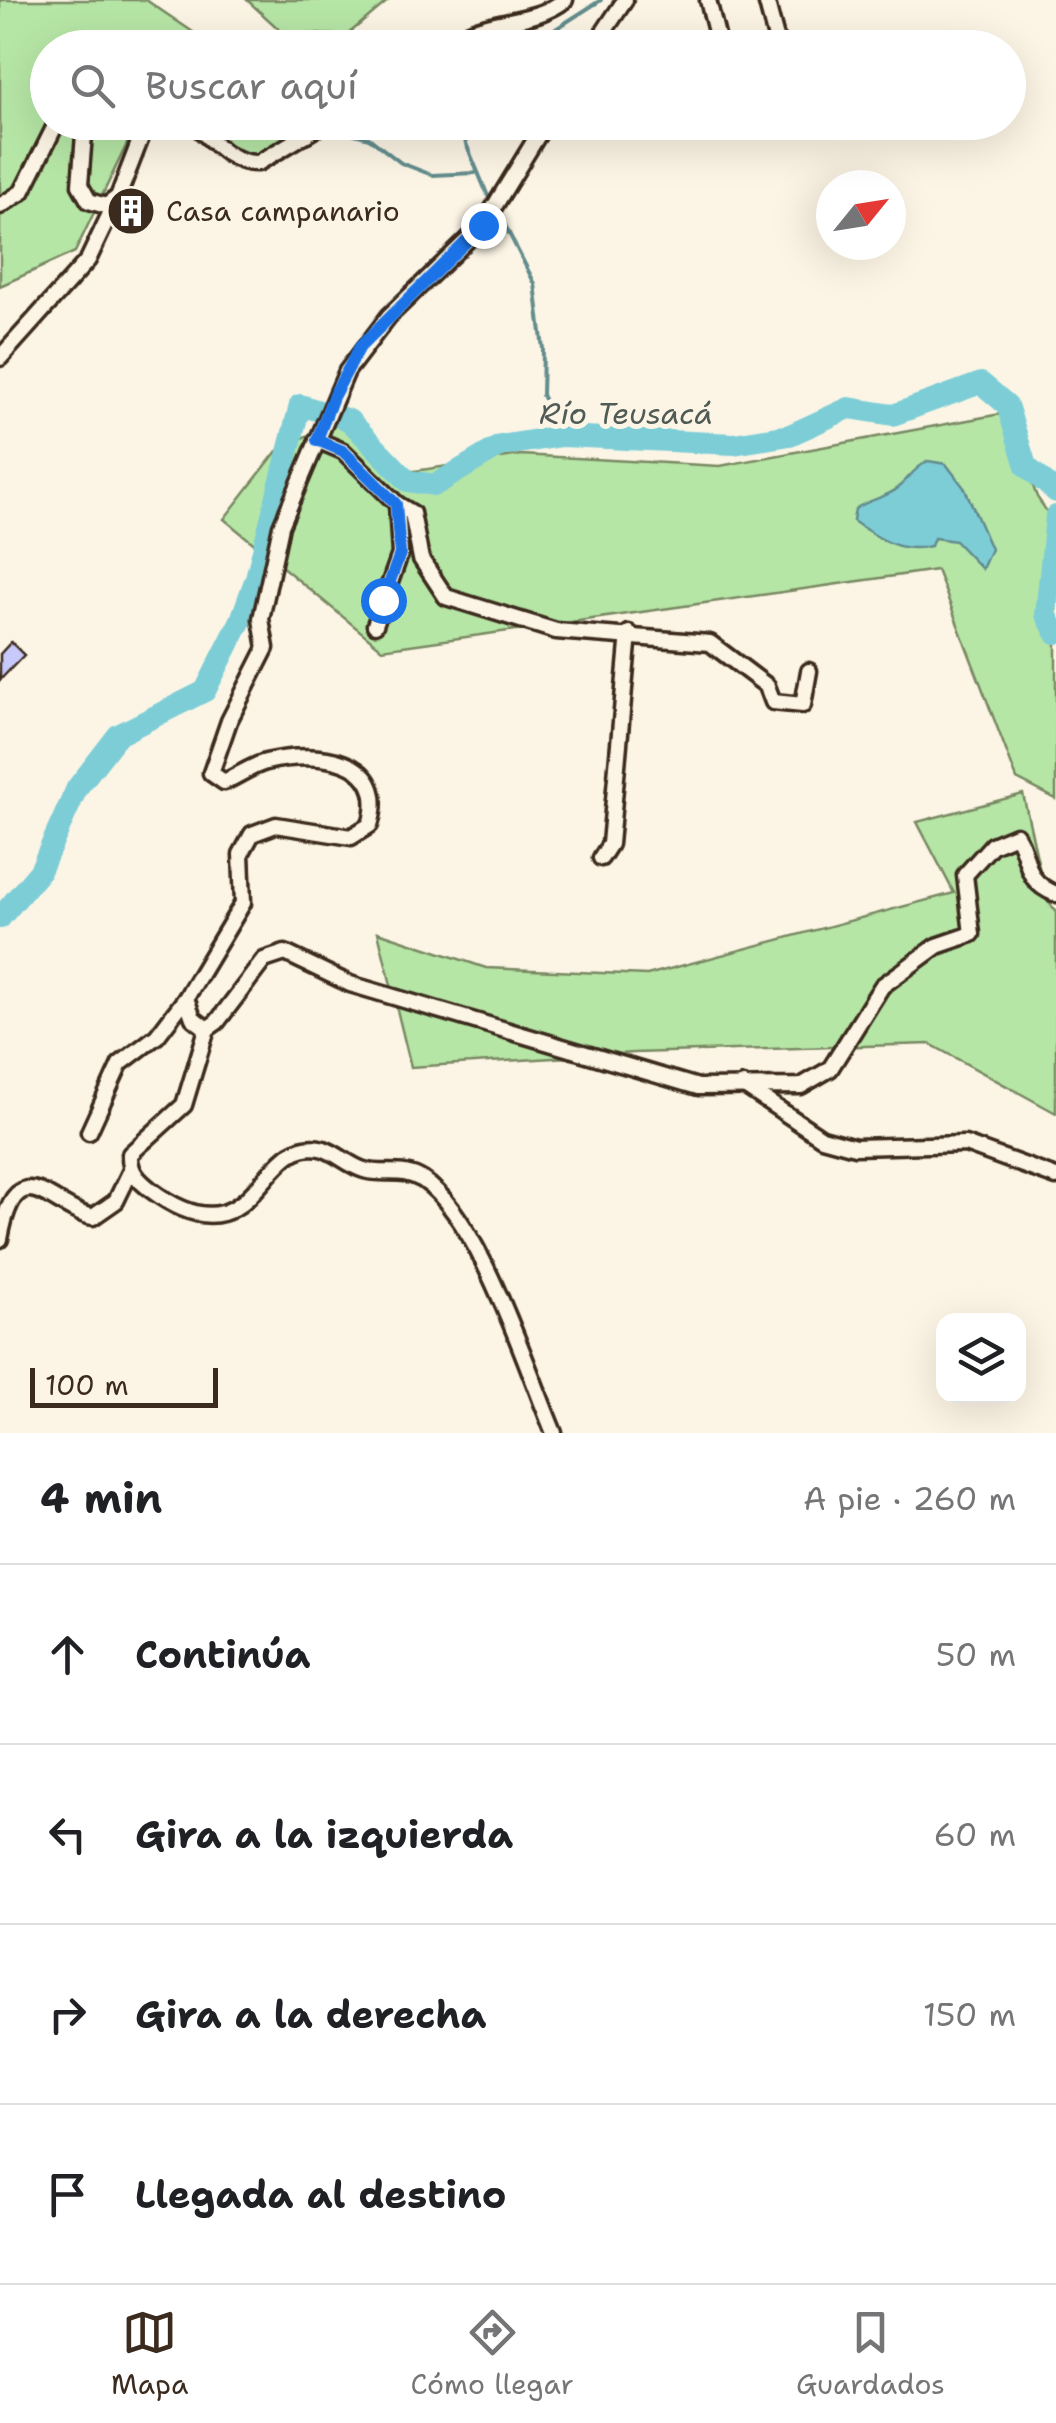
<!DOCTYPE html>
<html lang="es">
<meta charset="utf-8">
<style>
body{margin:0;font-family:"Shantell Sans",sans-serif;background:#f6f6f6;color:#202124}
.controls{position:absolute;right:30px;bottom:30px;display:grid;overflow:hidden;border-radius:20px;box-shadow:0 10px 40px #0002}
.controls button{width:90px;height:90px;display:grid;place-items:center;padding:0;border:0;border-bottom:2px solid #e0e0e0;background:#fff;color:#202124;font:50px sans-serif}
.compass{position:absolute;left:816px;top:170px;width:90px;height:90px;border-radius:50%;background:#fff;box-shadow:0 10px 40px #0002;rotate:60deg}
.scale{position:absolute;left:30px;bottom:25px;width:188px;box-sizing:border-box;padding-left:10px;border:5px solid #3b2a1e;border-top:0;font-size:28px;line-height:35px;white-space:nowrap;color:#3b2a1e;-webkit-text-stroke:8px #fcf5e5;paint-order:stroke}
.stop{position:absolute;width:30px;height:30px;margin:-22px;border:8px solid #1a73e8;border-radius:50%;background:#fff}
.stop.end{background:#1a73e8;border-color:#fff;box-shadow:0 2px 10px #0008}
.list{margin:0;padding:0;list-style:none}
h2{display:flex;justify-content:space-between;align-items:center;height:130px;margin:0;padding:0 40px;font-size:42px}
h2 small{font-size:32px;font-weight:400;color:#757577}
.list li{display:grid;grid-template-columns:65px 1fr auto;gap:30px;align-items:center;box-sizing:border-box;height:180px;padding:0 40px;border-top:2px solid #e0e0e0}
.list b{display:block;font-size:38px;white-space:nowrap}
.list em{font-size:32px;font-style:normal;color:#757577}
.icon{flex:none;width:55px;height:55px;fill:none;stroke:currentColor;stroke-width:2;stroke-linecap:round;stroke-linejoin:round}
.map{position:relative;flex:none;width:1056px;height:1433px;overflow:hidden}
.search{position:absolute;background:#fff;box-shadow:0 10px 40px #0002;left:30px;right:30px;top:30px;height:110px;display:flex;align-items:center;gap:25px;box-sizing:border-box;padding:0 35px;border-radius:55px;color:#757577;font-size:38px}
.sheet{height:850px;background:#fff}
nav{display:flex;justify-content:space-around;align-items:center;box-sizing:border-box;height:140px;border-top:2px solid #e0e0e0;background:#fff;font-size:28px;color:#757577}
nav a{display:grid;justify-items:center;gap:5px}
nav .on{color:#3b2a1e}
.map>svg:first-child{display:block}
</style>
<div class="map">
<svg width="1056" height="1433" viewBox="0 0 1056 1433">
<rect width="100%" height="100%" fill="#fcf5e5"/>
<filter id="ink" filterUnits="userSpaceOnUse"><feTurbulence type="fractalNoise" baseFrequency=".01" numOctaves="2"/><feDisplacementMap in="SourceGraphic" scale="20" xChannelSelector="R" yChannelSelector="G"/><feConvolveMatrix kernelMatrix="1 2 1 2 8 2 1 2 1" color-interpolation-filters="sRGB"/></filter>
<g filter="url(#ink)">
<g fill="#b6e6a6" stroke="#788862" stroke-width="2.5">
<path d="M0,0H146L215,47L48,48V122L137,123L75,252L0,286Z"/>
<path d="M247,0H389L347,35L283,33Z"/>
<path d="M198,123H295L301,133C243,170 247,171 198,123Z"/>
<path d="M1006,413L1037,497L1056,525V799L1017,779L937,570L382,649L224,519L277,451L349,414L408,472L521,455L720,466Z"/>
<path d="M1023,794L1046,899L1056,911V1113L930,1044L634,1053L411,1067L378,932L486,968L647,975L954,893L917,822Z"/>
</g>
<path fill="#7dcdd7" stroke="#638c8d" stroke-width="2.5" d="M928,461L946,464L965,489L991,549L982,569L955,541L934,538L931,546C900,554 878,538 853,521L855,509C867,500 888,497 898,488C910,477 913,469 928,461Z"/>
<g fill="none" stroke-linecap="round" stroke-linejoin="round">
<g stroke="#638c8d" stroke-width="4">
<path d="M517,48L540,39L601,0"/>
<path d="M457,122L490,201"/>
<path d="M337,129L369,138L401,163L432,175L475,173"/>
<path d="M496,208L535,284L543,349L542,395L562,436"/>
</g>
<g stroke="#7dcdd7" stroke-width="22">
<path d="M1056,516L1046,614L1056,633"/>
<path d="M0,918L40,871L77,788L118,735L205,691L241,620L256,578L300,405L349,420L408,481L435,485L500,446L562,436L734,444L790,435L849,408L893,415L981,383L1007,405L1026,466L1056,492"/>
</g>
</g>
<path fill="#c8c9fb" stroke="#3b2a1e" stroke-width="2.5" d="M11,642L24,655L0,680V654Z"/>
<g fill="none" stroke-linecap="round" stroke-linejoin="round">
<g stroke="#3b2a1e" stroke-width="21">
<g id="minor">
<path d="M708,0L720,48"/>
<path d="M766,0L776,38L774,48"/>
<path d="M446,48C478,15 529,28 565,0"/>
<path d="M593,48L625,0"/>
<path d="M85,122L80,185L89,201L106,206L118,197L147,122"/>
<path d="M192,122C212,140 230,164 258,163L327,122"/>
<path d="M546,122L483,225L389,316L347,371L281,526L261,619L266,648L229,721L211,773L224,782C238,776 251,766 266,762C315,750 391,757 370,825L351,837L276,825L252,834L241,854L243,903L186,998L193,1018L207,1029L217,1022L264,960L285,953L350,984L698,1087L801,1086L830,1069L882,986L937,946L972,934L965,875L992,845L1016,835C1032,859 1021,880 1056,894"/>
<path d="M0,206L22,192L57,122"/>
<path d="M0,358L88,260L118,197"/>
<path d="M317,440L343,451L397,504L400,554L375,625"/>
<path d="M397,504L412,513L421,559L446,597L556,631L710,643L767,686L773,702L803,705L809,671"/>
<path d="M601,858L610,844L629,633"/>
<path d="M207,1029L184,1105L130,1154C129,1171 138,1180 151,1190C259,1270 258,1130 324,1149C338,1154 350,1166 364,1170C385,1176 403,1167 423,1180C480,1218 526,1367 554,1433"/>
<path d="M743,1085L822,1138L855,1147L965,1144L1056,1177"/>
<path d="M89,1132L120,1064L157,1036L186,998"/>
<path d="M0,1239C17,1146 52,1210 93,1217L116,1201L131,1170"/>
</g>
</g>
<use href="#minor" stroke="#fcf5e5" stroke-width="14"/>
</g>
</g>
<g fill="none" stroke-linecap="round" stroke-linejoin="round" filter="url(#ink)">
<path stroke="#1a73e8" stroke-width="12" d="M383,600L400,554L396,504L343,451L317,440L333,397L360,347L483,225"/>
</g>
<defs>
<g id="building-disc" transform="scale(2.5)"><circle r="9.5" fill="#3b2a1e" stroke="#fcf5e5"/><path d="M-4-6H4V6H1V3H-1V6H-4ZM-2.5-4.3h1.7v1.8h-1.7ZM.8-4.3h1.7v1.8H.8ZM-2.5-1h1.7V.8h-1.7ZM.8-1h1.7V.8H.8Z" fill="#fff"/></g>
</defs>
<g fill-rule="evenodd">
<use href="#building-disc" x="131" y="211"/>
</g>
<g text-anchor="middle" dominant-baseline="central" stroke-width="10" stroke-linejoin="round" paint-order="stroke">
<g font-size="28" fill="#3b2a1e" stroke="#fcf5e5" text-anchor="start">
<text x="166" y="211">Casa campanario</text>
</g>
<g font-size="30" font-style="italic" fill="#4f5b56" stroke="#fcf5e5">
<text x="626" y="413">Río Teusacá</text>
</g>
</g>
</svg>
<div class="controls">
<button><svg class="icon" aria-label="layers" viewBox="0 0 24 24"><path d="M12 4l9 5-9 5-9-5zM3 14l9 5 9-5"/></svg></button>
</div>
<svg class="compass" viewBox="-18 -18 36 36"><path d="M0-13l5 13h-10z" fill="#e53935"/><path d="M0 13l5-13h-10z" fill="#757577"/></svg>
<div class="scale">100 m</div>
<div class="stop" style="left:383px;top:600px"></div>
<div class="stop end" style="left:483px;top:225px"></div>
<div class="search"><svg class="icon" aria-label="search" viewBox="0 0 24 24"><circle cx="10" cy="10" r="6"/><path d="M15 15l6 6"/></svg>Buscar aquí</div>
</div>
<section class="sheet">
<h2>4 min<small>A pie · 260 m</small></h2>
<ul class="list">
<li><svg class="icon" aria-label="ahead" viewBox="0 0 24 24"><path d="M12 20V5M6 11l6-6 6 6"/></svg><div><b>Continúa</b></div><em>50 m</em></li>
<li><svg class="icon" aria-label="left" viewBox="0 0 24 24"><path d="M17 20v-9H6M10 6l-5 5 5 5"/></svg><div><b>Gira a la izquierda</b></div><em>60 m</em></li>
<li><svg class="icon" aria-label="right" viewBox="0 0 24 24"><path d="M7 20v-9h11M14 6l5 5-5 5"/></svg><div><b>Gira a la derecha</b></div><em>150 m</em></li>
<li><svg class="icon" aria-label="arrive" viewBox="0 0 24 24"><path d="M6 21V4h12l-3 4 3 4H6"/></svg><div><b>Llegada al destino</b></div></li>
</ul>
</section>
<nav>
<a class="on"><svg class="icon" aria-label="map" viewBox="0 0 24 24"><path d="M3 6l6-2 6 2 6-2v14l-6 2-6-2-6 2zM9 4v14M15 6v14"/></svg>Mapa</a>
<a><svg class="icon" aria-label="directions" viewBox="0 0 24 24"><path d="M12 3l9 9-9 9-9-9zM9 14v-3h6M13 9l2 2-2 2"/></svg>Cómo llegar</a>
<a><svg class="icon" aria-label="saved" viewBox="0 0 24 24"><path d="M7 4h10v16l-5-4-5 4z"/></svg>Guardados</a>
</nav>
